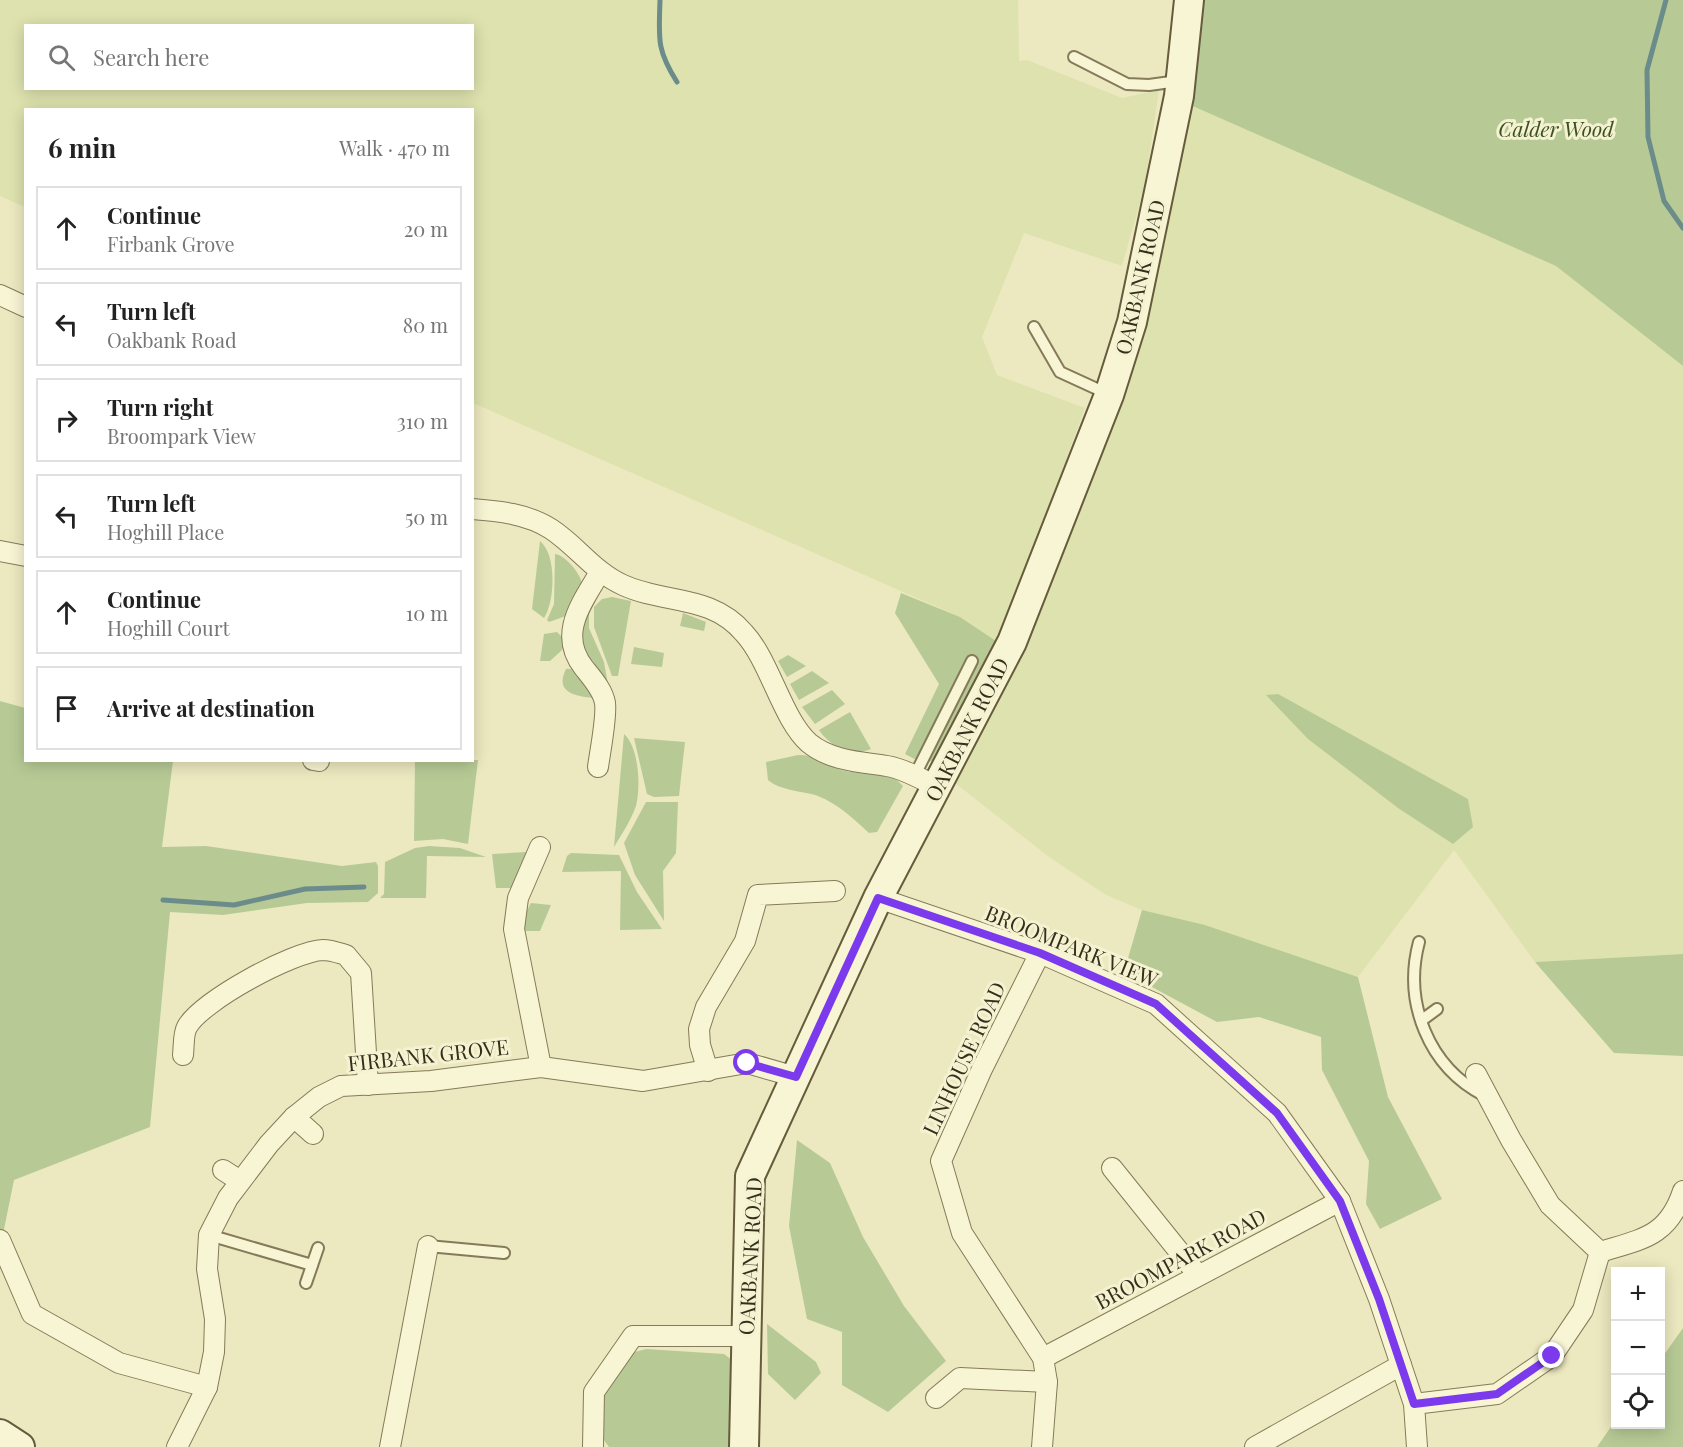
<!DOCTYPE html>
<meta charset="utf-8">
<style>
body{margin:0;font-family:"Playfair Display",serif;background:#f6f6f6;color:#222}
.controls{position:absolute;right:18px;bottom:18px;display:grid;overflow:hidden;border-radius:0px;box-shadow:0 3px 15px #0003}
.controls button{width:54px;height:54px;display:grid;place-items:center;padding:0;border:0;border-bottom:2px solid #e0e0e0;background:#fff;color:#222;font:30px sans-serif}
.stop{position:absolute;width:18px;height:18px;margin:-14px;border:4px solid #7c3aed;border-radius:50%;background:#fff}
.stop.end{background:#7c3aed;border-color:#fff;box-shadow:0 2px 6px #0008}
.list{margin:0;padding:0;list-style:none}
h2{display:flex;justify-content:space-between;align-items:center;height:78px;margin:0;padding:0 24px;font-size:26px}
h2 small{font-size:20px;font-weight:400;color:#767676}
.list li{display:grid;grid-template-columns:39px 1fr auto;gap:18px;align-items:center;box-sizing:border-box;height:84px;margin:0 12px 12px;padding:0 12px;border:2px solid #e0e0e0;border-radius:0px}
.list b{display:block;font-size:22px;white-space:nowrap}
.list p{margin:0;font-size:20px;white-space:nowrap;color:#767676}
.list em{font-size:20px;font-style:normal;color:#767676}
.icon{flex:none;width:33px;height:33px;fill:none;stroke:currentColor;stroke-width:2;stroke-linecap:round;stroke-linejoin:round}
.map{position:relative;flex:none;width:1683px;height:1447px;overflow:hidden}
.search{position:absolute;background:#fff;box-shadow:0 3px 15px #0003;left:24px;top:24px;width:450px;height:66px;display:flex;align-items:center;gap:15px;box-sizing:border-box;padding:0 21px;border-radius:0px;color:#767676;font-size:22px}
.panel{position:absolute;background:#fff;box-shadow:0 3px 15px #0003;left:24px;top:108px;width:450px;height:654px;border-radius:0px}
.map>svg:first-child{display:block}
</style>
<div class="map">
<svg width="1683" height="1447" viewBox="0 0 1683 1447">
<rect width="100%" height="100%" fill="#ece9c0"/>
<g fill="#dee2ae" fill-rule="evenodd">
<path d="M0,0H1018L1019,61L1027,60L1122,98L1159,90L1145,185L1122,266L1024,233L982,337L997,375L1085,408L999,643L960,617L473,403L472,110H26L25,207L0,196ZM26,26H472V88H26Z"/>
<path d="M1188,104L1556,266L1683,366V954L1535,962L1454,850L1358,977L1205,925L1142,910L1106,895L1049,857L955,783L1019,647Z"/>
</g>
<g fill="#b7ca95">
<path d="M1196,0H1683V366L1556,266L1188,104Z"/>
<path d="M540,541C557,555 555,601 544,618L532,609Z"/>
<path d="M555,554C565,555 580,573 582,583L566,616L549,622L547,620L554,604Z"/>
<path d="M901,593L960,617L999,643L943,746L934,760L924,764L905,754L939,684L895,613Z"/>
<path d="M612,597L631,601L618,676H612L594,627V607L602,599Z"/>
<path d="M589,605V628L604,662L609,690L585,653L578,628Z"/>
<path d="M683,613L706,622L704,631L680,626Z"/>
<path d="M557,632L563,638L562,650L550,661H540L544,634Z"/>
<path d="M634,647L664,653L662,667L631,664Z"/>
<path d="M788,655L806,666L787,677L778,661Z"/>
<path d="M566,669C581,667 591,685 593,698C576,696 554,693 566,669Z"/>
<path d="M812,671L829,683L799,700L790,684Z"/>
<path d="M832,690L845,704L815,724L802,707Z"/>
<path d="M1278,694L1468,799L1473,827L1453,844L1398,808L1308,739L1266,695Z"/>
<path d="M0,701L25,708L26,760L173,761L162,847L206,846L342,866L376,862L378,866V893L368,902L307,903L223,915L170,912L150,1127L14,1180L0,1249Z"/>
<path d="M850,712L871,749C852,757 830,747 819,730Z"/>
<path d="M624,734C639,747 641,787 636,806C631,820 622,834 614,847Z"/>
<path d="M634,738L685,742L679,796L654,797L647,794Z"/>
<path d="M798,755C816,754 824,765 841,770C862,776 887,767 903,786L877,832L869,833C854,819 838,804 818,796C803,791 781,791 768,780L766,762Z"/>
<path d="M478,760L468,844L443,839L414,841L415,761Z"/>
<path d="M646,802H678L676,853L663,871L664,921L635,875L624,843Z"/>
<path d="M429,846L460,848L486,857L427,856L426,898H380L384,894L385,862L415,848Z"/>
<path d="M527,852L512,888H496L492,854Z"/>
<path d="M571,853L619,855L637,892L662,929L620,930L621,871L562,872L567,856Z"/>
<path d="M531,903L551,905L540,931H523L524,916Z"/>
<path d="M1142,910L1205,925L1358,977L1388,1097L1442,1199L1380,1229L1366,1204L1369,1161L1322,1070L1321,1037L1259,1017L1217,1022L1124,972Z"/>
<path d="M1683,954V1056L1614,1053L1535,962Z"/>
<path d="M797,1140L830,1163L863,1237L904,1306L946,1361L888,1412L842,1385V1332L807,1319L789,1226Z"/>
<path d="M767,1324L816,1362L821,1373L795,1400L768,1374Z"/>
<path d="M1683,1328V1447H1597L1615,1421L1616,1424H1660L1661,1359Z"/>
<path d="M646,1349L724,1354L732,1360L734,1447H609L601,1436L604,1390L631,1353Z"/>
</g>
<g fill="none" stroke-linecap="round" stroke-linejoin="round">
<g stroke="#6b8c8b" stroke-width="5">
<path d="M660,0C659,38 656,49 677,82"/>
<path d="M1666,0L1647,70L1648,137L1664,201L1683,228"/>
<path d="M163,900L234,905L305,889L364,887"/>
</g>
<g stroke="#857a59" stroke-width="14">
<g id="lane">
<path d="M1074,57L1127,84L1149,85L1178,81"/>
<path d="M1034,327L1060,372L1108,394"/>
<path d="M915,775L972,661"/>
<path d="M1419,942C1403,1002 1428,1067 1485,1096"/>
<path d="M1422,1020L1437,1009"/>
<path d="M209,1235L312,1265"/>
<path d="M428,1246L504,1253"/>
<path d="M306,1283L318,1248"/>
</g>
</g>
<g stroke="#857a59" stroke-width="22">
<g id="street">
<path d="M0,295L26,307"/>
<path d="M472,509C499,511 528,514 551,529C577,546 594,572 623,585C664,604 711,594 744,633C770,661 782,719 809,743C831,761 861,762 887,766C904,769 922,779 937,787"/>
<path d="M0,551L26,556"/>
<path d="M313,760L319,761"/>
<path d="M598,767C600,752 607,717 605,703C603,690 592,678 584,668C557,634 582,603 600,572"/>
<path d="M540,847L518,898L514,929L541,1067"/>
<path d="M878,898L1040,953L1156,1004L1277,1113L1340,1201L1379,1299L1414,1404L1417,1447"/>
<path d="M1040,953L982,1069L941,1161L962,1233L1043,1358L1047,1382L1042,1447"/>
<path d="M183,1055C184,1047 183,1034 187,1027C201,1001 294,951 323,950C331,950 339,953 346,955L361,973L368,1085"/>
<path d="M708,1071L700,1045L699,1029L706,1007L745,941L758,895L835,891"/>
<path d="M1476,1074L1511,1140L1550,1205L1600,1252C1642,1239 1668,1237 1683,1191"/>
<path d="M294,1117L313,1134"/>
<path d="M1112,1168L1198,1275"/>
<path d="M223,1170L240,1181"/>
<path d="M0,1240L32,1314L119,1363L207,1387"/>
<path d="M1043,1358L1340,1201"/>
<path d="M936,1398L960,1378L1047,1382"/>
<path d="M1414,1404L1497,1394L1552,1356L1583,1310L1600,1252"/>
<path d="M177,1447L207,1387L214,1352L215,1319L207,1269L209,1235L228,1198L269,1144L294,1117L319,1097L341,1086L431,1081L541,1067L643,1081L747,1063L796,1077"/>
<path d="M390,1447L428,1246"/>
<path d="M593,1447L594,1392L633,1336H745"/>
<path d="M1255,1447L1401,1365"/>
</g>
</g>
<g stroke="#665b3c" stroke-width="32">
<g id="secondary">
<path d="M0,1434L20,1447"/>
<path d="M744,1447L750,1176L878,898L1012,642L1109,395L1132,322L1179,96L1189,0"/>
</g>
</g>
<use href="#lane" stroke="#f7f5d3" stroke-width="10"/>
<use href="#street" stroke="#f7f5d3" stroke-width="20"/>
<use href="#secondary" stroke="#f7f5d3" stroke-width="28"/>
</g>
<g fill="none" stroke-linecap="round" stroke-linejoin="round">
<path stroke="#7c3aed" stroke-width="8" d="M747,1063L796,1077L878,898L1040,953L1156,1004L1277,1113L1340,1201L1379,1299L1414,1404L1497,1394L1552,1356"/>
</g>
<g text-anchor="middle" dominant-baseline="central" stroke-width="6" stroke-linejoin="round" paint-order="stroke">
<g font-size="21" font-style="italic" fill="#3b5124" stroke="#f4f2d0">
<text x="1556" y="128">Calder Wood</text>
</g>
<g font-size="21" fill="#352e1d" stroke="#f4f2d0">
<text transform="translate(1139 277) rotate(-77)">OAKBANK ROAD</text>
<text transform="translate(966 729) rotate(-63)">OAKBANK ROAD</text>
<text transform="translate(1072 945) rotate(22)">BROOMPARK VIEW</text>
<text transform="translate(428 1054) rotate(-6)">FIRBANK GROVE</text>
<text transform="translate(963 1058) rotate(-65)">LINHOUSE ROAD</text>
<text transform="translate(749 1256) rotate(-87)">OAKBANK ROAD</text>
<text transform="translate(1180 1258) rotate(-28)">BROOMPARK ROAD</text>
</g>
</g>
</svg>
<div class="controls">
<button>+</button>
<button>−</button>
<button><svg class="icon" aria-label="locate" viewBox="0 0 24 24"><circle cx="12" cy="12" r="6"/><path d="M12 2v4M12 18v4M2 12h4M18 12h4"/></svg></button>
</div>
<div class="stop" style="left:747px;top:1063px"></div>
<div class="stop end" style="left:1552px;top:1356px"></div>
<div class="search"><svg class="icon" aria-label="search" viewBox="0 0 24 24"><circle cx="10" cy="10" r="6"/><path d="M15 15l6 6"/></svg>Search here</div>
<section class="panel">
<h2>6 min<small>Walk · 470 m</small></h2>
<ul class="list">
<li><svg class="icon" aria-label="ahead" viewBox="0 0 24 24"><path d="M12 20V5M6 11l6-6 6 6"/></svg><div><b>Continue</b><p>Firbank Grove</p></div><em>20 m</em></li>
<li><svg class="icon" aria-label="left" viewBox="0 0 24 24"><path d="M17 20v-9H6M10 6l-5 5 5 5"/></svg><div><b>Turn left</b><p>Oakbank Road</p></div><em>80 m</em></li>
<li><svg class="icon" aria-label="right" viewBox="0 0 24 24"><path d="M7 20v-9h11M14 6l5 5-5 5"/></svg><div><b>Turn right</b><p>Broompark View</p></div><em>310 m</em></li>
<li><svg class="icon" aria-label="left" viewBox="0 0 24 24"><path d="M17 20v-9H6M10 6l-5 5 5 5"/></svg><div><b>Turn left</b><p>Hoghill Place</p></div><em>50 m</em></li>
<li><svg class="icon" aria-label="ahead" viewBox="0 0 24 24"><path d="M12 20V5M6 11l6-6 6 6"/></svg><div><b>Continue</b><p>Hoghill Court</p></div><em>10 m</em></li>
<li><svg class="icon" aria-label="arrive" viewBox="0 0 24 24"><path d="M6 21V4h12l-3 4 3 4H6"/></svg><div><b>Arrive at destination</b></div></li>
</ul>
</section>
</div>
